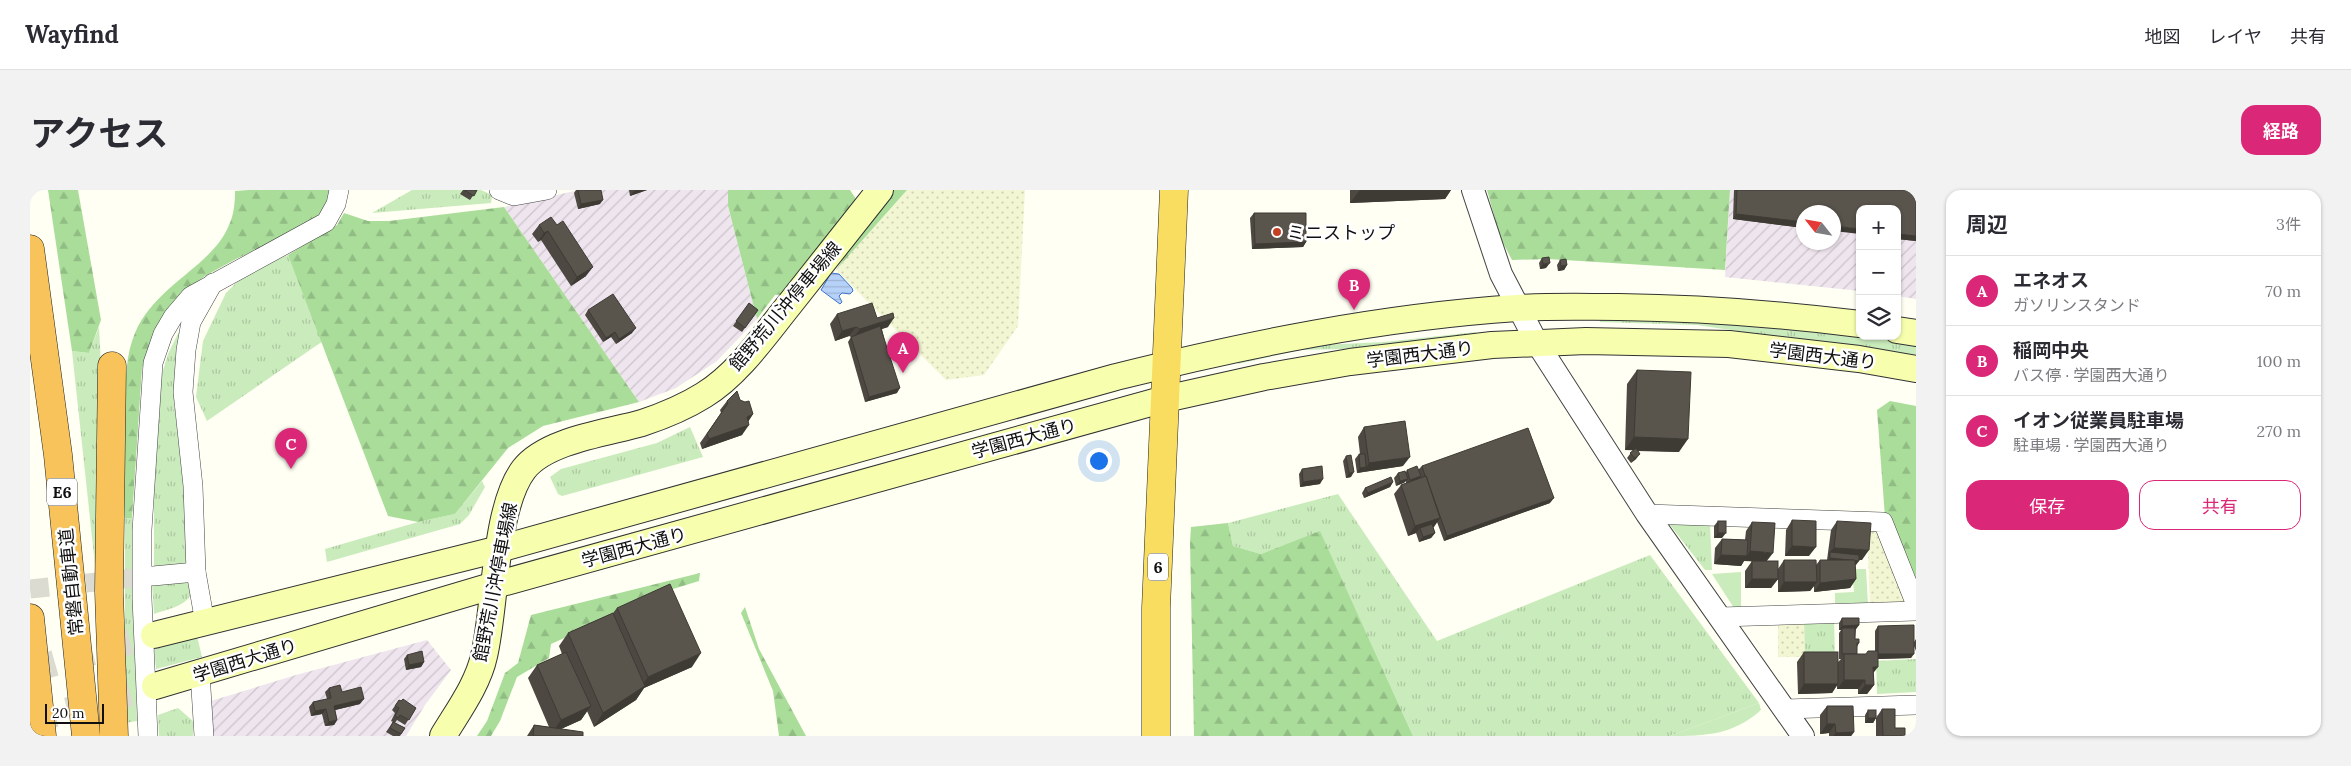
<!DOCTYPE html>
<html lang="ja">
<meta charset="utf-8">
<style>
body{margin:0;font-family:Lora,"Noto Sans JP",serif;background:#f2f2f3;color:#2b2b33}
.controls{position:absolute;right:15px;top:15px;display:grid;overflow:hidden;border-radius:10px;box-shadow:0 1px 4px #0004}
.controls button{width:45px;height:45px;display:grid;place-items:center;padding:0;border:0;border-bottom:1px solid #e1e1e2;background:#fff;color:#2b2b33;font:25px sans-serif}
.compass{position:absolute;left:1766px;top:15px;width:45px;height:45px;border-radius:50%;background:#fff;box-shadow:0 1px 4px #0004;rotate:301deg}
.scale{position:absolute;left:15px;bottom:12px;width:59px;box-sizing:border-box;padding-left:5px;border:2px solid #101010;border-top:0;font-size:14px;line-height:18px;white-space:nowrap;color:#101010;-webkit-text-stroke:4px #fff;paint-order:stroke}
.you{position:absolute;left:1068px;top:270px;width:18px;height:18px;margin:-12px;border:4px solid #fff;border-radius:50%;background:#1a73e8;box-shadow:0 0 0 8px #1a73e833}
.badge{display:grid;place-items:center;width:32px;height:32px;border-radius:50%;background:#db2777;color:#fff;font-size:16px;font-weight:700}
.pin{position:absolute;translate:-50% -41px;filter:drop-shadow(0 1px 2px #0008)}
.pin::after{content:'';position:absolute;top:26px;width:18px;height:15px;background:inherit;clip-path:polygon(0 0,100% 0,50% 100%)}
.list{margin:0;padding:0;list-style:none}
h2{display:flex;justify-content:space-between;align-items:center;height:65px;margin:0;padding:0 20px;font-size:21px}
h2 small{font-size:16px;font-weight:400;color:#7c7c81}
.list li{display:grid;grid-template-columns:32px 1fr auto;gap:15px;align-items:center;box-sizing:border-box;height:70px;padding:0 20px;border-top:1px solid #e1e1e2}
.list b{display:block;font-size:19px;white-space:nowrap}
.list p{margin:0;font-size:16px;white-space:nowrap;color:#7c7c81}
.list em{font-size:16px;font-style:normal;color:#7c7c81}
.actions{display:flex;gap:10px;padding:15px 20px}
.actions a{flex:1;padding:11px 0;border:1px solid #db2777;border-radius:15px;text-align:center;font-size:18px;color:#db2777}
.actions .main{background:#db2777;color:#fff}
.icon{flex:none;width:28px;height:28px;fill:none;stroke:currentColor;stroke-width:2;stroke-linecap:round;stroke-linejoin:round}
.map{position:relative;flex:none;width:1886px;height:546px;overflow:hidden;border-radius:15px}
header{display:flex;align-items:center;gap:30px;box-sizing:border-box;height:70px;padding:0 25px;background:#fff;border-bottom:1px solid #e1e1e2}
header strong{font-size:24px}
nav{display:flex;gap:28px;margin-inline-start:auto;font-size:18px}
.intro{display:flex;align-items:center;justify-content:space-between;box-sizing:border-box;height:120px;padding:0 30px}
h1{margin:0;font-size:35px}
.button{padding:12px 22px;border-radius:15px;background:#db2777;color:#fff;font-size:18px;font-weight:700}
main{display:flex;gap:30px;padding:0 30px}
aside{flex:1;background:#fff;border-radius:15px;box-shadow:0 1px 4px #0004}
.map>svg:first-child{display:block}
</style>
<header>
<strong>Wayfind</strong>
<nav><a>地図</a><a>レイヤ</a><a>共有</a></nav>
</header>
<div class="intro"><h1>アクセス</h1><a class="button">経路</a></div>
<main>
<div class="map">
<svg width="1886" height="546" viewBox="0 0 1886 546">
<defs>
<pattern id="industrial-furrows" width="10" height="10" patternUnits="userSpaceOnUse" patternTransform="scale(1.25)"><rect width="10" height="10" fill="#efe5ee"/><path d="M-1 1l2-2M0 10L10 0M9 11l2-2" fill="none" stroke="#ccc3cb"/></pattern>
<pattern id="farmland-dots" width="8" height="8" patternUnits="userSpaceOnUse" patternTransform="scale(1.25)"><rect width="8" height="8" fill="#f2f6d2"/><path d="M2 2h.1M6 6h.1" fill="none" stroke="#ced2b3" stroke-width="1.8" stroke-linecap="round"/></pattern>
<pattern id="grass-tufts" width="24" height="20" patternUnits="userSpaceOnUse" patternTransform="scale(1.25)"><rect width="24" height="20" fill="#caebbb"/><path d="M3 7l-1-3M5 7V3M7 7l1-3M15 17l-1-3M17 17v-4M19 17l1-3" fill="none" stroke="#acc8a0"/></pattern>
<pattern id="forest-firs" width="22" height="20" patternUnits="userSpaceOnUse" patternTransform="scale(1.25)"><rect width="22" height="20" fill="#aadd9a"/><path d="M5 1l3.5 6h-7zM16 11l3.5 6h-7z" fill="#91bd84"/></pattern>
<pattern id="water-rules" width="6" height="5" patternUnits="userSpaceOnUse" patternTransform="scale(1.25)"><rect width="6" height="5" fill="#b7d2f8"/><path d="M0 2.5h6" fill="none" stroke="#9cb3d4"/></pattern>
</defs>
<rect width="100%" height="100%" fill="#fffff4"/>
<g fill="url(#industrial-furrows)" fill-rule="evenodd">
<path d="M549,0H698V16L727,129L687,171L646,198L609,212L474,17Z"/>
<path d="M1700,0H1886V109L1867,106V19H1830V101L1695,87ZM1774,22H1804V52H1774Z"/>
<path d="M397,450L421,480L395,515L376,546H181V511L266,485Z"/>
</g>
<g fill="url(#farmland-dots)">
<path d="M877,0H995L988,136L954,185L916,190L806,80Z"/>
<path d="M1849,340L1874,404V411L1870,415H1840L1837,343Z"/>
<path d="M1774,431L1775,467H1748V432Z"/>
</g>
<g fill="url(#grass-tufts)">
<path d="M382,0H451L462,5L461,13L342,23Z"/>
<path d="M258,65L293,151L177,231L166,207L173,151L196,103L217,82Z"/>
<path d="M159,121L147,173L144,215L150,256L159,368L150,379L124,381V298L131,187L138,164Z"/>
<path d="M1570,126C1675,132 1782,135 1886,154V167L1667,135L1570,132Z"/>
<path d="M69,137L73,216L68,403L42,161L59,163Z"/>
<path d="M1446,142L1447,147L1356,158L1270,160L1208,174L1207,170L1269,156L1354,152Z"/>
<path d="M660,237L673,267L532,306L528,304L520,287L531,279L627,253Z"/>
<path d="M452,291L455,297L439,325L430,334L297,372L295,359L388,332L425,324Z"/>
<path d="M1308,304L1407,451L1620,365L1729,513L1640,546H1383L1290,342L1231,364L1203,356L1198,333Z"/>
<path d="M95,328H102L107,531L95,533Z"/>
<path d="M1648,331L1680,334L1682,380H1675L1640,335Z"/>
<path d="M157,392C172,413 138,419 124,424L122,394Z"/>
<path d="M1774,431H1804L1805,467H1775Z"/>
<path d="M167,446L172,467L126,479L124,457Z"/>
<path d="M1886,469V502L1847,504L1846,471Z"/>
<path d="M148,518L163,531V546H129L128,525Z"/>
</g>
<g fill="url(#forest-firs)">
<path d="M18,0H48L71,130L59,163L42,161Z"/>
<path d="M219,0H299L298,16L287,27L260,44L206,69L175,86L148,106L131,129L112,178L102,328H95C94,288 93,249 95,210C96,187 96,164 105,143C125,95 183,76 199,35C204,25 205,12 205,1Z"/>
<path d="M698,0H820L826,9L754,104L745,105L727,129L698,16Z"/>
<path d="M864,0H877L806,80L842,25Z"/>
<path d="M1457,0H1700L1695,80L1518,69L1482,70L1470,47Z"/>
<path d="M474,17L609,212L513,236L478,258L425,324L388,332L358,326L258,65L307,35L314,23L338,31H359Z"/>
<path d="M1860,211L1886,216V400L1855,327L1847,220Z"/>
<path d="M1198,333L1203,356L1231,364L1290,341L1383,546H1164L1160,352L1161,337Z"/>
<path d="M670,383L669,391L643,399L521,454L519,468L487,487L470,531L461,546H447L457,531L475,483L488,473L501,425Z"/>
<path d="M715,417L729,459L776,546H749L743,501L711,423Z"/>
</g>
<g fill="#caebbb">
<path d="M1822,379H1836L1838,415L1805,413V403L1824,402Z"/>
<path d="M1711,382V420L1704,418L1682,384Z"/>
<path d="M1729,513L1731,520C1703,545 1676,546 1640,546Z"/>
</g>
<path fill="url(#water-rules)" stroke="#3c75d1" d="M801,83L809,84L822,98L823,101L820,104L812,103L809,106L812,112L810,114L791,100Z"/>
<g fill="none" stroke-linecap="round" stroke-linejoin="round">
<path stroke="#dbdbd2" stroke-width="19" stroke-dasharray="19 9" stroke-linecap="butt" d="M0,399L123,386"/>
<g stroke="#dbdbd2" stroke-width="26" stroke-dasharray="26 13" stroke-linecap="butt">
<path d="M0,480L124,445"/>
<path d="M0,531L125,496"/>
</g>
<g stroke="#434343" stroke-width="20">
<g id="minor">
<path d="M469,0L484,6L517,0"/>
<path d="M1617,324L1853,332L1886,415"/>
<path d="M123,386L166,382"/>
<path d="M1690,427L1886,421"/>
<path d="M175,433L166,382L163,296L153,202L156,160L161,132L183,93"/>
<path d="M170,483L174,546"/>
<path d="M1755,519L1886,515"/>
<path d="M118,546L112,408V340L123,173L133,144L143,127L161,106L296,32L306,14L309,0"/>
</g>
</g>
<g stroke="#434343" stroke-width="24">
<path id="tertiary" d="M1443,0L1471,84L1507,153L1617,324L1773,546"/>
</g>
<g stroke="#323232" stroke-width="28">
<g id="secondary">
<path d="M1867,140L1886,143"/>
<path d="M124,445L469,359L1086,187C1218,154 1351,127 1487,118C1521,116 1555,117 1589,117C1670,118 1749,124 1830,134"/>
<path d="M125,496L465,395L1135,209L1234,187L1320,172L1462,155L1556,151L1699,154L1829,169L1886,179"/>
<path d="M413,546C428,521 448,494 454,466C466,416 464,318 494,279C517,250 577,243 612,233C633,226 655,217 674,205C708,184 734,146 759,115C789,77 820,38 850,0"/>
</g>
</g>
<g stroke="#212121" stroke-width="29">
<path id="trunk" d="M1126,546V418L1144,0"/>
</g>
<g stroke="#212121" stroke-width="29">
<g id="motorway">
<path d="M0,59L28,265L56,546"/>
<path d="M82,176L79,402L84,546"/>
<path d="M0,428L12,546"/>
</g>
</g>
<use href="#minor" stroke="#fff" stroke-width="19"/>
<use href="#tertiary" stroke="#fff" stroke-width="22"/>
<use href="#secondary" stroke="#f7ffaf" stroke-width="26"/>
<use href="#trunk" stroke="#f9dd61" stroke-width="28"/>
<use href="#motorway" stroke="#f7c35a" stroke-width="28"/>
</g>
<g fill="#4d4841">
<path d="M433,0H447L440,10L430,4Z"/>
<path d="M546,0H571L570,14L548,19L544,3Z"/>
<path d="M599,0H617L600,6Z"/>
<path d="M1320,0H1421L1415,9L1320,13Z"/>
<path d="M1704,0H1886V51L1867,49V19L1774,22V38L1703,29Z"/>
<path d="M1224,23L1276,52L1273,57L1222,59L1220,28Z"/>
<path d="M509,35H527L556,86L541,96L511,50L508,52L502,44Z"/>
<path d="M1512,68L1516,78L1510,79L1509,73Z"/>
<path d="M1530,70L1537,75L1534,80L1528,81L1527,75Z"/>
<path d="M719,113L728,120L712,142L703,136Z"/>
<path d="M558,120L602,143L586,154L581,147L573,152L555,125Z"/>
<path d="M807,124L847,128L858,137L852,139L867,203L835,212L818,152L821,147L819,146L805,151L800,134Z"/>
<path d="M1607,180L1649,262L1607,261L1606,269L1601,273L1597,268L1603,260H1595L1597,194Z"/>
<path d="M697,211L723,224L718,232L712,245L672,259L670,253L691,223L690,220Z"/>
<path d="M1334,237L1373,276L1327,283L1325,269L1329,264H1330L1328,247Z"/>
<path d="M1316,266L1321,287L1316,288L1313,271Z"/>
<path d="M1392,276L1520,313L1414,351L1407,332L1403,337L1405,343L1401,348L1389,352L1386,343L1378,346L1364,304L1371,295L1376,293V291L1366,296L1364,288L1368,283L1376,282L1377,280H1388Z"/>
<path d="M1272,279L1290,294L1270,297L1269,284Z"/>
<path d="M1363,292L1360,297L1334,308L1332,303L1335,298Z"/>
<path d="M1762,330L1779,366H1755L1756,340Z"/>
<path d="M1688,331L1692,348H1684V336Z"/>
<path d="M1807,331L1832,370H1829L1825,375L1826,389L1820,398L1784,402V396L1780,401L1748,402V389L1741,398H1715V381L1722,371H1727H1714L1711,376L1684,374L1685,358L1692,349L1715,350L1716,341L1722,332L1737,371L1748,379L1754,370L1786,375L1790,370H1797L1801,340Z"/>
<path d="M587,418L662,477L614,498L606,510L564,537L557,521L551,530L531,539L553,546H497L504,535L519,537L498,488L507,475L532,464L529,456L538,443L583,423Z"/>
<path d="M1812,428L1829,435L1826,439L1825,449L1829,453L1827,457V464H1836L1845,461V441L1848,436L1884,452L1886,449V461L1884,456L1881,468L1848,469L1843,483L1844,495L1837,504H1828V499H1807V495L1802,503L1768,504L1767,472L1774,462L1808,472L1811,469H1809V443L1811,440H1809V433Z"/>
<path d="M377,465L394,472L391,477L376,480L374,469Z"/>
<path d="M299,498L330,514L305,520L307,530L304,535L295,536L292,524L281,526L279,517L283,512L297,509L295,502Z"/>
<path d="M369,510L386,518L375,535L367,530L365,533L375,538L370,546H363L356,542L363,532L361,531L365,523L362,520Z"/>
<path d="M1797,516L1824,542L1821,546H1799V543L1790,544V525Z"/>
<path d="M1852,519L1865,538L1875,546H1846V528L1843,533H1835V525L1838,520L1846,528Z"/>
</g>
<g fill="#3e3b35">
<path d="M607,0H617L600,6L604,1Z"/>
<path d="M1330,0H1421L1415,9L1320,13Z"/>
<path d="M573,10L570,14L548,19L551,14Z"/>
<path d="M1706,24L1774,32V38L1703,29Z"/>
<path d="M1804,36L1830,39V44L1804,41Z"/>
<path d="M518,41L511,50L508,52L514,43Z"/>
<path d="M1867,44L1886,46V51L1867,49Z"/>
<path d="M1276,52L1273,57L1222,59L1225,54Z"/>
<path d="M1520,73L1516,78L1510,79L1513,74Z"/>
<path d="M1537,75L1534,80L1528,81L1531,76Z"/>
<path d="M563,77L556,86L541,96L547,87Z"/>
<path d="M864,128L858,137L823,148L830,139Z"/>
<path d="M826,137L819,146L805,151L812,141Z"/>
<path d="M606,138L602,143L586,154L589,149Z"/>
<path d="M585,142L581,147L573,152L576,148Z"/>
<path d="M870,198L867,203L835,212L839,207Z"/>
<path d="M723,224L717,233V227Z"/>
<path d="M719,235L712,245L672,259L679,249Z"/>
<path d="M1604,247L1658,249L1649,262L1595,260Z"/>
<path d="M1610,264L1606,269L1601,273L1605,268Z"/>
<path d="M1380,267L1373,276L1333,282L1339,273Z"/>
<path d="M1336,277L1333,282L1327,283L1330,278Z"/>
<path d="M1324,282L1321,287L1316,288L1319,283Z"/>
<path d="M1391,286L1387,291L1377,294L1380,290Z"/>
<path d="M1293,289L1290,294L1270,297L1273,292Z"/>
<path d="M1378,289L1374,293L1366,296L1370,291Z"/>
<path d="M1363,292L1360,297L1334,308L1338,303Z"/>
<path d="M1524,308L1520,313L1414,351L1417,346Z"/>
<path d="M1410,328L1404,337L1391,341L1390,338L1386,343L1378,346L1385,336Z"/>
<path d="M1405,343L1401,348L1389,352L1393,347Z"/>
<path d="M1688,343H1696L1692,348H1684Z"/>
<path d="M1762,356L1786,357L1779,366H1755Z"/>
<path d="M1804,358L1839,360L1832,370L1800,367V362Z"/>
<path d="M1720,361L1743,363L1736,372L1714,371L1711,376L1684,374L1691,365L1717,366Z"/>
<path d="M1800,368L1829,371L1826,375L1796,373Z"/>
<path d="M1722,389H1748L1741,398H1715Z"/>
<path d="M1826,389L1820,398L1784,402L1790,393Z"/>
<path d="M1754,392H1787L1780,401L1748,402Z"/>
<path d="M1829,435L1826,439L1812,438L1811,440H1809L1812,436Z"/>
<path d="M671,463L662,477L614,498L606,510L564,537L573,523L608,501L618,487Z"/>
<path d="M1848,464H1884L1881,468L1845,469Z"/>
<path d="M394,472L391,477L376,480L379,475Z"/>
<path d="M1843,477H1848L1841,486Z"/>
<path d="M1814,490H1835L1828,499H1807Z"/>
<path d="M1774,494H1808L1802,503L1768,504Z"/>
<path d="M1835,495H1844L1837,504H1828Z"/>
<path d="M334,509L330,514L301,521L304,516Z"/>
<path d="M561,516L551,530L522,543L531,530Z"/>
<path d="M296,519L292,524L281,526L285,521Z"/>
<path d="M1838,528H1846L1843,533H1835Z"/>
<path d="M307,530L304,535L295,536L299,532Z"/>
<path d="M1797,534H1805L1799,543L1790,544Z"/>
<path d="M1824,542L1821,546H1803L1806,543Z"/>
</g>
<g fill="#59544c" stroke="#3e3b35">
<path d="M434,0H447L444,6Z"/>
<path d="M548,0H571L573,10L551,14Z"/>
<path d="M1707,0H1886V46L1867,44V19H1830V39L1804,36V22H1774V32L1706,24Z"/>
<path d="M1224,23H1276V52L1225,54Z"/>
<path d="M521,27L527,35L533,31L563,77L547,87L518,41L514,43L509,35Z"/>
<path d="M1519,67L1520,73L1513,74L1512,68Z"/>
<path d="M1536,69L1537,75L1531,76L1530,70Z"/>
<path d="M583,104L606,138L589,149L585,142L576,148L558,120Z"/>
<path d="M719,113L728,120L715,138L706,131Z"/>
<path d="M842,113L847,128L863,123L864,128L830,139L826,137L812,141L807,124Z"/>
<path d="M850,136L870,198L839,207L821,147Z"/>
<path d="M1607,180L1661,182L1658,249L1604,247Z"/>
<path d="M707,201L710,210L715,212L719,211L723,224L717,227L719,235L679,249L677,244L698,213L697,211Z"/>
<path d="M1375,231L1380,267L1339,273L1334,237Z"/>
<path d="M1498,238L1524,308L1417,346L1396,286H1395L1392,276Z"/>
<path d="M1606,258L1610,264L1605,268L1600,263Z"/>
<path d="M1329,264H1335L1336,277L1330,278Z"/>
<path d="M1321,265L1324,282L1319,283L1316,266Z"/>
<path d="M1292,276L1293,289L1273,292L1272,279Z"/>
<path d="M1387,276L1391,286L1380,290L1377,280Z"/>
<path d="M1375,281L1378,289L1370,291L1368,283Z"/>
<path d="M1396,286L1410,328L1385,336L1371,295Z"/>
<path d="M1361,287L1363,292L1338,303L1335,298Z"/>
<path d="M1762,330L1786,331V357L1762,356Z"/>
<rect x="1688" y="331" width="8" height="12"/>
<path d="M1807,331L1841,333L1839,360L1804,358Z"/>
<path d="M1722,332L1745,333L1743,363L1720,361Z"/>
<path d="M1402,334L1405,343L1393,347L1390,338Z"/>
<path d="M1692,349L1718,350L1717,366L1691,365Z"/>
<path d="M1800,362L1829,365V371L1800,368Z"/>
<path d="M1754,370H1786L1787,392H1754Z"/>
<path d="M1790,370H1825L1826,389L1790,393Z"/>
<rect x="1722" y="371" width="26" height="18"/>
<path d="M640,394L671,463L618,487L587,418Z"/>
<path d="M583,423L615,496L573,523L538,443Z"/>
<path d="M1812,428H1829V435L1812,436Z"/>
<path d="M1884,435V464H1848V436Z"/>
<path d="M1812,438H1825V449H1829V453H1827V464H1812Z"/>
<path d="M392,461L394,472L379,475L377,465Z"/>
<path d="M1838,461H1848V477H1843L1844,495H1835V490H1814V464H1836Z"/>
<path d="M536,462L561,516L531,530L507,475Z"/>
<rect x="1774" y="462" width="34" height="32"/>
<path d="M310,495L312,502L331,497L334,509L304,516L307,530L299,532L296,519L285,521L283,512L301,508L299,498Z"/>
<path d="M373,509L386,518L379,530L370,525L368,528L365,526L369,518L365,516L369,510L371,511Z"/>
<path d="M1797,516H1823L1824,542L1806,543L1805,534H1797Z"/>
<path d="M1852,519H1865V538H1875V546H1853Z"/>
<rect x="1838" y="520" width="8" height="8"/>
<path d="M363,532L375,538L371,544L360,538Z"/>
<path d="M504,535L553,542V546H503Z"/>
</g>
<circle fill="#c53f24" stroke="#fff" stroke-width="2" cx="1247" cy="42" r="5"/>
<g text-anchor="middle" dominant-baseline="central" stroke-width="5" stroke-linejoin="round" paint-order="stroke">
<g fill="#fff" stroke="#585858" stroke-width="1">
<rect x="17" y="288.5" width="30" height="27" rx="4"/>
<rect x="1118" y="363.5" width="20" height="27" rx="4"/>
</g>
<g font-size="16" font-weight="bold" fill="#101010">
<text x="32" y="302">E6</text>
<text x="1128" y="377">6</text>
</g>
<g font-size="18" fill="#101010" stroke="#fff" text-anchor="start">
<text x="1257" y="42">ミニストップ</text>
</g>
<g font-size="18" fill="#101010" stroke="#fff">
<text transform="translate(755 116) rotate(-50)">館野荒川沖停車場線</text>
<text transform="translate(1390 164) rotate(-7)">学園西大通り</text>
<text transform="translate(1793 166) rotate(7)">学園西大通り</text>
<text transform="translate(994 248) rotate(-15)">学園西大通り</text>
<text transform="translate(604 357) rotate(-15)">学園西大通り</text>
<text transform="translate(41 392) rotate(-96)">常磐自動車道</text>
<text transform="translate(465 392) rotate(-79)">館野荒川沖停車場線</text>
<text transform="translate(215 470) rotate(-17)">学園西大通り</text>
</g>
</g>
</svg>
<div class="controls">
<button>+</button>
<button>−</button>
<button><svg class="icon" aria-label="layers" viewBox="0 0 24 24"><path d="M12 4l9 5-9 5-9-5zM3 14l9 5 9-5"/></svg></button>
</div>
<svg class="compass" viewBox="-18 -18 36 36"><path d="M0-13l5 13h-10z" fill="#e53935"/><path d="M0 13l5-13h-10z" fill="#7c7c81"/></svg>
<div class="scale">20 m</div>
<div class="you"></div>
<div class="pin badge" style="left:873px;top:183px">A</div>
<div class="pin badge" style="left:1324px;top:120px">B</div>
<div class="pin badge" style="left:261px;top:279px">C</div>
</div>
<aside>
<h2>周辺<small>3件</small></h2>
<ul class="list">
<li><span class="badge">A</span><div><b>エネオス</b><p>ガソリンスタンド</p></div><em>70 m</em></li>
<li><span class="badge">B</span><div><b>稲岡中央</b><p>バス停 · 学園西大通り</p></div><em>100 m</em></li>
<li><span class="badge">C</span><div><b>イオン従業員駐車場</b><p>駐車場 · 学園西大通り</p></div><em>270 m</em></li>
</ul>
<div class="actions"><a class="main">保存</a><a>共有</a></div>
</aside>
</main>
